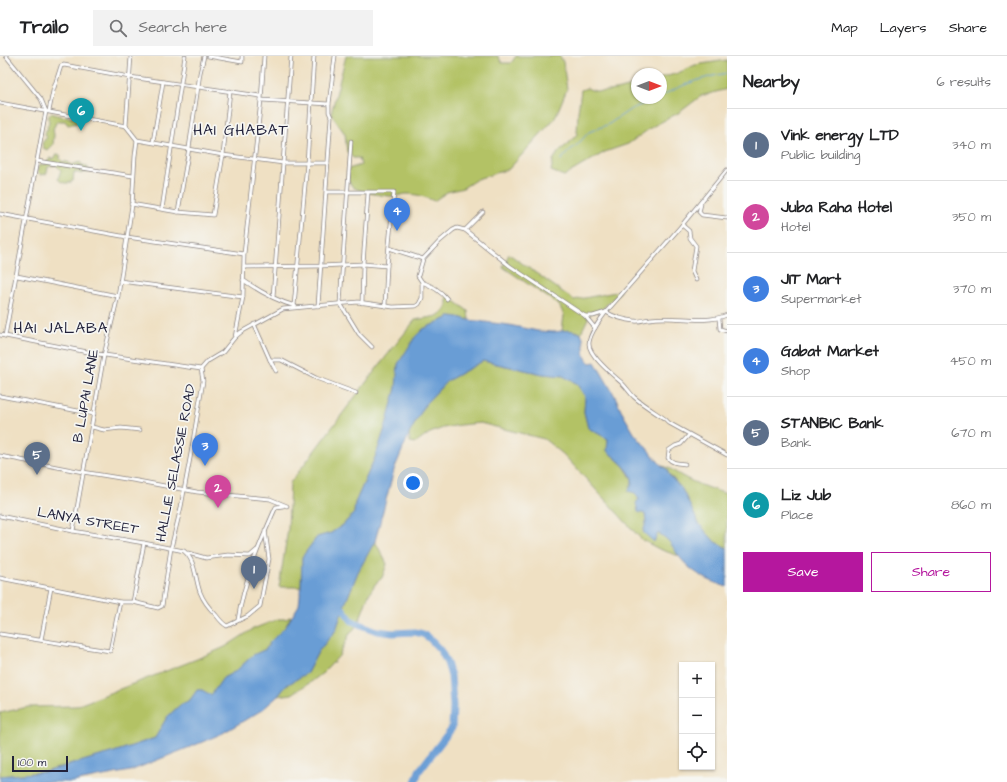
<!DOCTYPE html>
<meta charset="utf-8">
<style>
body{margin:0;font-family:"Architects Daughter",sans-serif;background:#f2f2f2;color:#202124}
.controls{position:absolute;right:12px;bottom:12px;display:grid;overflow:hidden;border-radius:0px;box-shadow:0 1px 3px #0004}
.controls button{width:36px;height:36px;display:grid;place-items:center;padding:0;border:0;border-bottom:1px solid #e0e0e0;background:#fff;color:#202124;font:20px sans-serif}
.compass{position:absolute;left:631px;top:12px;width:36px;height:36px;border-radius:50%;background:#fff;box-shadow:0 1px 3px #0004;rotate:90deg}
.scale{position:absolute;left:12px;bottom:10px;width:56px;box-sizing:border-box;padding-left:4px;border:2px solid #22223b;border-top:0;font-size:11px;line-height:14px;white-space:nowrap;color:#22223b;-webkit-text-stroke:3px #f6f6f2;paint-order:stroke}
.you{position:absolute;left:413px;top:427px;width:14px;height:14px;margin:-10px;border:3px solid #fff;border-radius:50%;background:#1a73e8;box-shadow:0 0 0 6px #1a73e833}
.badge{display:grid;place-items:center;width:26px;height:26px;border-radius:50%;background:#b5179e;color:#fff;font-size:13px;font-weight:700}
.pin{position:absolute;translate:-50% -33px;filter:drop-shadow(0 1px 2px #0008)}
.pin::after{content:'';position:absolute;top:21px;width:14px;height:12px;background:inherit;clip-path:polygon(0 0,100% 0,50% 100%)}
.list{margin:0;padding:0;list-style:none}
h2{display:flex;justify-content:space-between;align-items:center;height:52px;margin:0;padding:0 16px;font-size:17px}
h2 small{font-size:13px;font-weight:400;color:#757577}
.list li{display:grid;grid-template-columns:26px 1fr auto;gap:12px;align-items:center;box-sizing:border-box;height:72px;padding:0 16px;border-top:1px solid #e0e0e0}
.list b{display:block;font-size:15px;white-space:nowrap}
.list p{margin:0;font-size:13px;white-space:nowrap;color:#757577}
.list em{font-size:13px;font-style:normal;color:#757577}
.actions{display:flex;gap:8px;padding:12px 16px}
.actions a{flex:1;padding:9px 0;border:1px solid #b5179e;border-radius:0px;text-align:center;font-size:14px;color:#b5179e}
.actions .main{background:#b5179e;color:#fff}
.icon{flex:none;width:22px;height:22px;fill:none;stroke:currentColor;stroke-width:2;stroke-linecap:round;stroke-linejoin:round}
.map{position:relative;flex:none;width:727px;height:726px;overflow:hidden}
header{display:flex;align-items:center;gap:24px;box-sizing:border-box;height:56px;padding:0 20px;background:#fff;border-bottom:1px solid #e0e0e0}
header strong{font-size:19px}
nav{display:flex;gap:22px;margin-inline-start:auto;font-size:14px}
.search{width:280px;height:36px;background:#f2f2f2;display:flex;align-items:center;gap:10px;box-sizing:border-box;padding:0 14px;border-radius:0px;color:#757577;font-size:15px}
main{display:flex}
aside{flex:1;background:#fff}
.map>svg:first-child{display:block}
</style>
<header>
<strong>Trailo</strong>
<div class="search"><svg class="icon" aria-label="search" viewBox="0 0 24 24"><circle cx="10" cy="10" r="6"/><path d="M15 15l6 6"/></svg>Search here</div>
<nav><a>Map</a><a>Layers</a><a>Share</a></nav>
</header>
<main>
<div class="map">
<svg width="727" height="726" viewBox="0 0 727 726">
<rect width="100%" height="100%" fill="#f6f6f2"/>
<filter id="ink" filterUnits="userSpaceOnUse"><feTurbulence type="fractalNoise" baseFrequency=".025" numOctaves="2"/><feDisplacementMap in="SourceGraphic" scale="8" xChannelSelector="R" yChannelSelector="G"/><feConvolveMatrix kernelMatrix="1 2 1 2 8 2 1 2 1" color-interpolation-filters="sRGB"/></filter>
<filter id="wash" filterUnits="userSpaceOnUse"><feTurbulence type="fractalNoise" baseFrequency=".012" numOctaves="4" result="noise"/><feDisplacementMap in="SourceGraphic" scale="16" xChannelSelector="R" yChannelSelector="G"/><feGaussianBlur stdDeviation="0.9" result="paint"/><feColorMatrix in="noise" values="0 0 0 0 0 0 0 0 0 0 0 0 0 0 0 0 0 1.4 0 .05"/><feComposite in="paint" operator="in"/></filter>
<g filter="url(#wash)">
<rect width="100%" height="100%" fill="#efe0c3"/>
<g fill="#b3c265" stroke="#6a7250">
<path d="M346,0H498L502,7H511L516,0H560L563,6L567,33L555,62L509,113L477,123L463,132L447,136L434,145C425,141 417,138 407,138C403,138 399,140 395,140C387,141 359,136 353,131C347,126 348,120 348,113L361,109L359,102H353L347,96L345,78L331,58Z"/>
<path d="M727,4V33L701,40L680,56L652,71L628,88L605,96L564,120L551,115L553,104L559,95L568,88L577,78L578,56L581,34L587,32C602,40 622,32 637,29V42H661V22L678,17L695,9Z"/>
<path d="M51,57L63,61L66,60L71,62L74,61L79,63L77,67L68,69L65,65H57L53,73L54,79L53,89L48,94L43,92L42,87L47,81L45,79L46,74L48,73L47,71L49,66L48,61Z"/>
<path d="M59,98L61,101L59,102L63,106H68L72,109L80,106L82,109L87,110V112L90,114L87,117L82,116V118L74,116L73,125C68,128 62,128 58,123L61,114L56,109L48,111L47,116L46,118L41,119L37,116C38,112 38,110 42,108L45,109L50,102L54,103L56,99Z"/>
<path d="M509,198L574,244L621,235L600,255L591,256L581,277L576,275H562L564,259L559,249L503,211Z"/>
<path d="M447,239L468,255L469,264L458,261L452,260L423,273L398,308L396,332L386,369L376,399L355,447L354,457L343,469L331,477L317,481L302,501L301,531H279L288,473L290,427L377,312L415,264L437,260L444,255L447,249Z"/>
<path d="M483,305L543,318L563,320L576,327L585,340L584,356L588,372L608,383L607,395L623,409L632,423V429L645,458L646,466L654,485L658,477L668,483L679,500L659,493L642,484L563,398L544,383L480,367L460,369L443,372L430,377L416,387L410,386L409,378L426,347L447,325Z"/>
<path d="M662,410C670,411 674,416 682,420C696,428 711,433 727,438V492L715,486L699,468L682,433Z"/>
<path d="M375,485L387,508L382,522L376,527L369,538L358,568L349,579L339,600L324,616L311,626L292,638L278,640L287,629L307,617L318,596L336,574L343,553L358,516Z"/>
<path d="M291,560L286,570L270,586L266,593L253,599L236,615L223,622L211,640L202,634H197L190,644L180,649L167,661L155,682L114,696L45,716L0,720V657L28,651L76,650L197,603L225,591L253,573L278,563H286Z"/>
</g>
<path fill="#699dd5" stroke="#466088" d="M452,260L458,261L469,264L509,269L538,275L554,276L569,274L581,277C587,286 580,299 590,307L595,306L615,340L623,358L634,377L662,410L667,413L669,419L682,433L699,468L715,486L727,492V531C708,525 690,516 678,499C670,487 671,485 658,477L654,486L643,476L646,466L645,458L638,456L636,447L639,443L635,437L628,435C630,432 633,428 632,423C630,413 615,402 607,395L608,383L588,372L584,356L585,340L576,327L563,320L543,318L483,305L447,325L426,347L409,378L394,414L375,485L358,516L343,553L336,574L318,596L307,617L287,629L278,640L262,654L223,677L200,687L130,715L72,726H0V720L45,716L114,696L155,682L167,661L180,649L190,644L197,634H202L211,639L223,622L236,615L253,599L266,593L270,586L286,570L299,549L301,531L302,501L317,481L331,477L343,469L354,457L355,447L376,399L386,369L396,332L398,308L415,281L423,273Z"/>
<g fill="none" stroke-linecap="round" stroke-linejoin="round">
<g stroke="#699dd5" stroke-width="1">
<path d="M661,40C684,28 701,22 727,17"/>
<path d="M561,104L569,95L577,89L589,76L609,68L631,53L658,42"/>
</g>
<path stroke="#699dd5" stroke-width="7" d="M343,553L352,565L377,575L393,577L415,576L423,578L429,582L441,595L447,607L451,620L453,650L452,672L419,715L415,726"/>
</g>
</g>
<g filter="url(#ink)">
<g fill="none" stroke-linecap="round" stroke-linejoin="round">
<g stroke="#88817f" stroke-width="4.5">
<g id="minor">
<path d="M208,0L242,6V0"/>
<path d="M261,44L329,48"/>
<path d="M0,47L126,70"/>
<path d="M49,55L53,35L61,10L64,9L130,21L260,40"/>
<path d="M126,70L131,0"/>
<path d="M137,84L223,99L283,107H328"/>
<path d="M351,85L340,247L359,278L372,291"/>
<path d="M153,86L163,26"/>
<path d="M37,105L133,120"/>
<path d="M327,136H394L387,210L385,250"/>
<path d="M131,148L178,156L213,159L223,99L230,35"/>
<path d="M701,148L699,156L702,159L727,162"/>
<path d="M162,153L185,0"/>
<path d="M178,156L189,92L200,17L204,0"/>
<path d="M0,158L127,181L244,198"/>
<path d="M682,169L689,175L690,182L696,190L692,215L696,224"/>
<path d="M465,174L483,156"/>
<path d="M389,192L423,203"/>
<path d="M244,211L320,210L363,208L387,210"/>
<path d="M17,220L118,240"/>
<path d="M243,224C259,235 277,245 295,250"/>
<path d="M120,225L243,241"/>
<path d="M422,226C432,230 440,234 447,243"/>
<path d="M273,241L291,0"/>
<path d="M362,247L363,208L368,137"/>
<path d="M294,250L307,107L314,0"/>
<path d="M318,250L331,61L329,56V48L335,0"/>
<path d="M727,259C702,269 676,259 650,263C645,263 641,266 635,265C625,264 614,261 606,256C600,264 589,278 589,288C589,300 614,320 622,327C627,332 630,337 634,341C643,349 655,356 665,363L669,367L727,399"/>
<path d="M585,260H593L606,256L682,169L727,114"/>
<path d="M719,263L720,273L727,275"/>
<path d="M254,268L270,304"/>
<path d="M0,279L98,298L201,313"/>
<path d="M5,280L46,55L41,43L6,0"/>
<path d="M235,281L241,276L283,253L358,246L393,251L416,250L419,248L422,242V226L418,220L423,203L440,185L453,174L457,172L465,174L510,210L585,260L595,272"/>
<path d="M276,315L270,304H281L316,322L356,337"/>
<path d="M0,340L94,358"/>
<path d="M92,371L104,374L121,372L140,374"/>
<path d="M0,400L83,416L138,425L197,436L270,443L287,450"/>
<path d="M685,408C679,407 673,408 668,402L669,394L675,390L681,388L689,379"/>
<path d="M0,460L73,475L144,487L184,495C196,505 195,523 200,536C203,544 210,553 216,559C219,563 223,568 227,570L248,560L260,550L269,503L265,474"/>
<path d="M73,475L104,299L118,240L132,149L135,100L137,84L126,70"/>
<path d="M188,497L206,502L228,499L250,500L257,494"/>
<path d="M0,522L120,546H133L158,552L162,550L171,492L181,451L191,397L203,325L201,313L208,305L223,296L235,281L243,241L244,198L261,44L264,0"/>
<path d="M133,546L144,487"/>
<path d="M238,564C244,525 259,489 275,453L276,451L283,450"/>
<path d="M0,578L110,595L120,546"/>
<path d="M41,584L51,532"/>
</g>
</g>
<use href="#minor" stroke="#fff" stroke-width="3"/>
</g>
</g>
<g text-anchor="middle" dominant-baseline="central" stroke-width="3.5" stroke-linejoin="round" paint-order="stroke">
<g font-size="14" fill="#22223b" stroke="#f6f6f2">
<text transform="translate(86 340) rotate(-80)">B LUPAI LANE</text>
<text transform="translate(176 407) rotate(-79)">HALLIE SELASSIE ROAD</text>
<text transform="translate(88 465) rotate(10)">LANYA STREET</text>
</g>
<g font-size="15" letter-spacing="1" fill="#22223b" stroke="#f6f6f2">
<text x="241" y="74">HAI GHABAT</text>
<text x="61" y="272">HAI JALABA</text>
</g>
</g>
</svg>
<div class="controls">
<button>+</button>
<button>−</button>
<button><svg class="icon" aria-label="locate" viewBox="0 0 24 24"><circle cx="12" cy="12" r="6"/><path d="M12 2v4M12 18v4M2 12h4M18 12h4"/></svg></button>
</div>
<svg class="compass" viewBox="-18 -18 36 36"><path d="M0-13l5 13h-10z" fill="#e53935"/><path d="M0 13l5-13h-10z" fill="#757577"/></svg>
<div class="scale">100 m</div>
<div class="you"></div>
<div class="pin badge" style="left:254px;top:533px;background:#5c6f8a">1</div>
<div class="pin badge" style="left:218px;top:452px;background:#d1479c">2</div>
<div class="pin badge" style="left:205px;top:410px;background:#3f7fe0">3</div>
<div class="pin badge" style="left:397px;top:175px;background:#3f7fe0">4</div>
<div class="pin badge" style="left:37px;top:419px;background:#5c6f8a">5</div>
<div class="pin badge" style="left:81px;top:75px;background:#0f9aa8">6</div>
</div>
<aside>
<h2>Nearby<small>6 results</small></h2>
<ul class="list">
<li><span class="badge" style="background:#5c6f8a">1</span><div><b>Vink energy LTD</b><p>Public building</p></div><em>340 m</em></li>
<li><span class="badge" style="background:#d1479c">2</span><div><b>Juba Raha Hotel</b><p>Hotel</p></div><em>350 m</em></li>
<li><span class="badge" style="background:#3f7fe0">3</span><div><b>JIT Mart</b><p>Supermarket</p></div><em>370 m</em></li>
<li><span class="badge" style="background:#3f7fe0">4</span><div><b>Gabat Market</b><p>Shop</p></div><em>450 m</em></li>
<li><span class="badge" style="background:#5c6f8a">5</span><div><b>STANBIC Bank</b><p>Bank</p></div><em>670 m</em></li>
<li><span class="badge" style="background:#0f9aa8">6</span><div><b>Liz Jub</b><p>Place</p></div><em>860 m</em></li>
</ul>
<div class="actions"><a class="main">Save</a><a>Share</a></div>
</aside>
</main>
